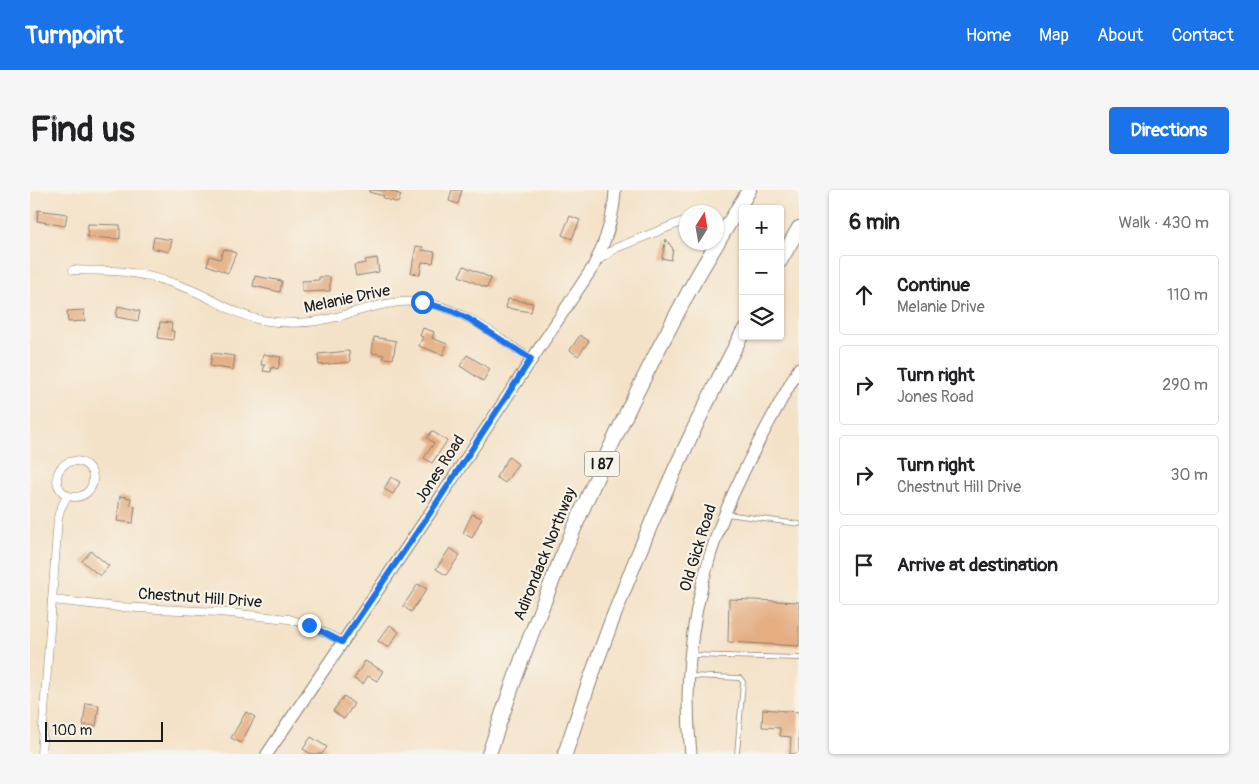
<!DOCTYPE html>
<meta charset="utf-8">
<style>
body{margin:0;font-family:Pangolin,sans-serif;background:#f6f6f6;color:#202124}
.controls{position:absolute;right:15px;top:15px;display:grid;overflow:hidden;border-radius:5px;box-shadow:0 1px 4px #0004}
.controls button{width:45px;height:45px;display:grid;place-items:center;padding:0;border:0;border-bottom:1px solid #e0e0e0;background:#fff;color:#202124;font:25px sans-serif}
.compass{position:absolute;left:649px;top:15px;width:45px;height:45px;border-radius:50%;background:#fff;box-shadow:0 1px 4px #0004;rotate:11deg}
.scale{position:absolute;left:15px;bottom:12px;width:118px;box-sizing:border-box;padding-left:5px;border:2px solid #1c1c1c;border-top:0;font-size:14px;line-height:18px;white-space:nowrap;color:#1c1c1c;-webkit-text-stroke:4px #f7f3e8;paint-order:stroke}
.stop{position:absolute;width:15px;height:15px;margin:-11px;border:4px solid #1a73e8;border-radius:50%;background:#fff}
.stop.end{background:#1a73e8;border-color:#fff;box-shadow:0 1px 5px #0008}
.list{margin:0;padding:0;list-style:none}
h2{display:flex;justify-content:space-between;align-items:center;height:65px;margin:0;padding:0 20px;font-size:21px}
h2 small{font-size:16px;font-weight:400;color:#757577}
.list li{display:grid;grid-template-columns:32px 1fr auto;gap:15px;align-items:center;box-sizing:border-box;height:80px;margin:0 10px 10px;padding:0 10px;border:1px solid #e0e0e0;border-radius:5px}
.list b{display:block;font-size:19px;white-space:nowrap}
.list p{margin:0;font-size:16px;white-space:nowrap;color:#757577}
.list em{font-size:16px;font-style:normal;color:#757577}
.icon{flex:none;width:28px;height:28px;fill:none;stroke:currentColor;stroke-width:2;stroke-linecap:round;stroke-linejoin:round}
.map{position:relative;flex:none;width:769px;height:564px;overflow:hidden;border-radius:5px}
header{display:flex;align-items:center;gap:30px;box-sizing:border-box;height:70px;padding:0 25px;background:#1a73e8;color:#fff}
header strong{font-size:24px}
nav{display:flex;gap:28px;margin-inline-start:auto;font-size:18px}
.intro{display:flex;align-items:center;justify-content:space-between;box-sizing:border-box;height:120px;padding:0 30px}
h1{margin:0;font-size:35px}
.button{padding:12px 22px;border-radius:5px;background:#1a73e8;color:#fff;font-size:18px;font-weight:700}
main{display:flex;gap:30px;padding:0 30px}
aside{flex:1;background:#fff;border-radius:5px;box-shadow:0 1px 4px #0004}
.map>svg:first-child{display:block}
</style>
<header>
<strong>Turnpoint</strong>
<nav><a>Home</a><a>Map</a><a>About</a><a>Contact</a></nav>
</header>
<div class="intro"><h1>Find us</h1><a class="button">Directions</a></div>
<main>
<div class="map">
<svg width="769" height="564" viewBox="0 0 769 564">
<rect width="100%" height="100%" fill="#f7f3e8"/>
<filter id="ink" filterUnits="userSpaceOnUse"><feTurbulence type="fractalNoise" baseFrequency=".02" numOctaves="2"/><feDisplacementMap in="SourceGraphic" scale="10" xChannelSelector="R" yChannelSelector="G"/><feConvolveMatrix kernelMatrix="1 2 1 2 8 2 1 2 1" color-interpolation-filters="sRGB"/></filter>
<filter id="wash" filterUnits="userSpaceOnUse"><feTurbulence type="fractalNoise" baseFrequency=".0096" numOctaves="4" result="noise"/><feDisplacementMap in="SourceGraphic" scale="20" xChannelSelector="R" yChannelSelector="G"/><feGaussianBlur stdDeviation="1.12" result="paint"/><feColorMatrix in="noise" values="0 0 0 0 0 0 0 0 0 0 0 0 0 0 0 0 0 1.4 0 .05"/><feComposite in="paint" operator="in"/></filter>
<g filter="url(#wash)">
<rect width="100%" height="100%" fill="#f4e2c8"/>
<g id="blocks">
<g fill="#e4ad82">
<path d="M340,0H359L371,5L368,13L353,8L354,6L339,2Z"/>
<path d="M422,0H432L428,14L419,11Z"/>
<path d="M8,20L37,24L35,36L7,31Z"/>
<path d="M540,26L550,30L542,49L532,45Z"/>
<path d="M58,34L90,35V49L57,47Z"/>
<path d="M124,47L142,50L139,62L122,58Z"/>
<path d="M636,49L643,59L641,70L632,68Z"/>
<path d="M386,56L393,57L392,60L405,62L403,73L392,72L390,84L381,83Z"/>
<path d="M194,59L206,63L198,83L177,75L180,66L190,69Z"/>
<path d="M347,68L349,82L326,86L324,75L336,73L335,70Z"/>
<path d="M434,76L461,88L457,98L429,86Z"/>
<path d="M225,86L252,91L250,102L223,96Z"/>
<path d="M289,87H300V101L272,102V91L289,90Z"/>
<path d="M478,109L503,113L501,122L476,118Z"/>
<path d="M88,116L110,121L108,131L86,127Z"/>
<path d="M54,120L55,131L38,132L37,121Z"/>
<path d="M130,132L142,133L141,141H144L143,150L128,148Z"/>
<path d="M393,138L404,142L402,148L417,154L413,165L389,156L393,147L390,146Z"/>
<path d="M550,145L559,151L548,166L540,160Z"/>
<path d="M344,147L366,151L363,169L353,168L354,165L342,163Z"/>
<path d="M319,161L320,172L289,175L288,164Z"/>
<path d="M182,163L205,166L203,180L180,176Z"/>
<path d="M233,164L251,167L248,179L242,177L241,182L233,181L235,175H231Z"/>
<path d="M437,165L460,179L453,191L430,176Z"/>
<path d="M402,241L417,251L402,273L394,268L404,253L397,248Z"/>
<path d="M479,267L488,274L475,293L466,287Z"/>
<path d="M361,287L370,292L363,304L354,299Z"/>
<path d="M90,306L101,308L100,315L105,316L103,333L87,331Z"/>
<path d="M442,324L452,328L442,348L433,343Z"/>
<path d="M420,358L430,365L416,385L406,379Z"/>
<path d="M61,361L79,376L70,386L52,371Z"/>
<path d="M388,394L397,399L381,422L373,416Z"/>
<path d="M699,409L769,412V456L698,452Z"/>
<path d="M360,435L369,442L358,458L348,451Z"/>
<path d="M335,471L353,481L347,491L338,486L333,494L324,489Z"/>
<path d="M314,506L324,514L314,529L303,521Z"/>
<path d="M56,513L69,515L66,536L53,535Z"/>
<path d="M733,519L769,522V564H760L761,547L750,546V538L732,537Z"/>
<path d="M216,522L225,527L211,553L201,548Z"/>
<path d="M281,547L297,557L292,564H281L273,559Z"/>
</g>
</g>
</g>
<g filter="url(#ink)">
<use href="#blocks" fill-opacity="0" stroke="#887f72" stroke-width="1"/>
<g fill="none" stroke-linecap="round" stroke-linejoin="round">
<g stroke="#887f72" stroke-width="5.5">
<g id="lane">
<path d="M697,324L769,334"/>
<path d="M661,465L769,468"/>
<path d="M661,486L710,488L713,492L707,564"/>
</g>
</g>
<g stroke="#887f72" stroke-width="9">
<g id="street">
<path d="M567,71L586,58L656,30"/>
<path d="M43,80C60,81 78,80 96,82C117,85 142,92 162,100C185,110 206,125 231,130C255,134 279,134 302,128C331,121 360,109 391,112C430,116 469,148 501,169"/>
<circle cx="45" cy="289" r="18"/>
<path d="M22,410L88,417L189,422L259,429L279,435L312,451"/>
<path d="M11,564L28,328L30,320L37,306"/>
</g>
</g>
<g stroke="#887f72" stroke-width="13">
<g id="secondary">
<path d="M237,564L400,323L563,77C575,53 584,28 585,0"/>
<path d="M661,564C650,468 670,369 713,283C730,247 750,213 769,178"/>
</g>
</g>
<g stroke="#887f72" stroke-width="16">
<g id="highway">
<path d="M750,71L769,38"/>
<path d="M459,564C511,404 579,249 659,101C678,67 699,34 719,0"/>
<path d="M535,564C582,418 641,277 713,142"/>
</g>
</g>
<use href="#lane" stroke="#fff" stroke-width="4"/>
<use href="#street" stroke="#fff" stroke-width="8"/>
<use href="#secondary" stroke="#fff" stroke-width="11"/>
<use href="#highway" stroke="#fff" stroke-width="14"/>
</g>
</g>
<g fill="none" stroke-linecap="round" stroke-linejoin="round" filter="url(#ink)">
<path stroke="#1a73e8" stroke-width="6" d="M279,435L312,452L400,323L501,169L439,129L420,120L392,112"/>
</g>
<g text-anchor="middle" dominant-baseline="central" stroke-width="4.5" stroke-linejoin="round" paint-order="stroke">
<rect fill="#f7f3e8" stroke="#5e5c59" stroke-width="1" x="554.5" y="261.5" width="35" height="25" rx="4"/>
<g font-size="15" font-weight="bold" fill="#1c1c1c">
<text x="572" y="274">I 87</text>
</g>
<g font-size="16" fill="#1c1c1c" stroke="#f7f3e8">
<text transform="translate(317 109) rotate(-12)">Melanie Drive</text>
<text transform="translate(410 279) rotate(-57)">Jones Road</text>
<text transform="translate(668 358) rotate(-73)">Old Gick Road</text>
<text transform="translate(515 364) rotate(-68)">Adirondack Northway</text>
<text transform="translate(170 408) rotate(4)">Chestnut Hill Drive</text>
</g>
</g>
</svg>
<div class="controls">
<button>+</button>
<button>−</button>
<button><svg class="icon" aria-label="layers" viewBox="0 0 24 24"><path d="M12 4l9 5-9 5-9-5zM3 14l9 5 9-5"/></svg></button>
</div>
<svg class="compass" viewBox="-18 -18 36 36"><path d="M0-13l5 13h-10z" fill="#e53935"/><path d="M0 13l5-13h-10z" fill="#757577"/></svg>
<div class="scale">100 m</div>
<div class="stop" style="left:392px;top:112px"></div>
<div class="stop end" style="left:279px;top:435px"></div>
</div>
<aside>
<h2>6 min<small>Walk · 430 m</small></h2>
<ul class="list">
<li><svg class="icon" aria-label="ahead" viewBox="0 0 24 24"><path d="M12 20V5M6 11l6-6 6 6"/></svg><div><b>Continue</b><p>Melanie Drive</p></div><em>110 m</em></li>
<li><svg class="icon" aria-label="right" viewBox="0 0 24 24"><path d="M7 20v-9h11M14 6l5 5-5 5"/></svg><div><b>Turn right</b><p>Jones Road</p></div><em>290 m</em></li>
<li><svg class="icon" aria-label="right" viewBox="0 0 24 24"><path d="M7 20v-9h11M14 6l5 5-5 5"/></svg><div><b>Turn right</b><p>Chestnut Hill Drive</p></div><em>30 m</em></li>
<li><svg class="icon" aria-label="arrive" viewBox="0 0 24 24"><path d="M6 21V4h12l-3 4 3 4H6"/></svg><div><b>Arrive at destination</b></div></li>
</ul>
</aside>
</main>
